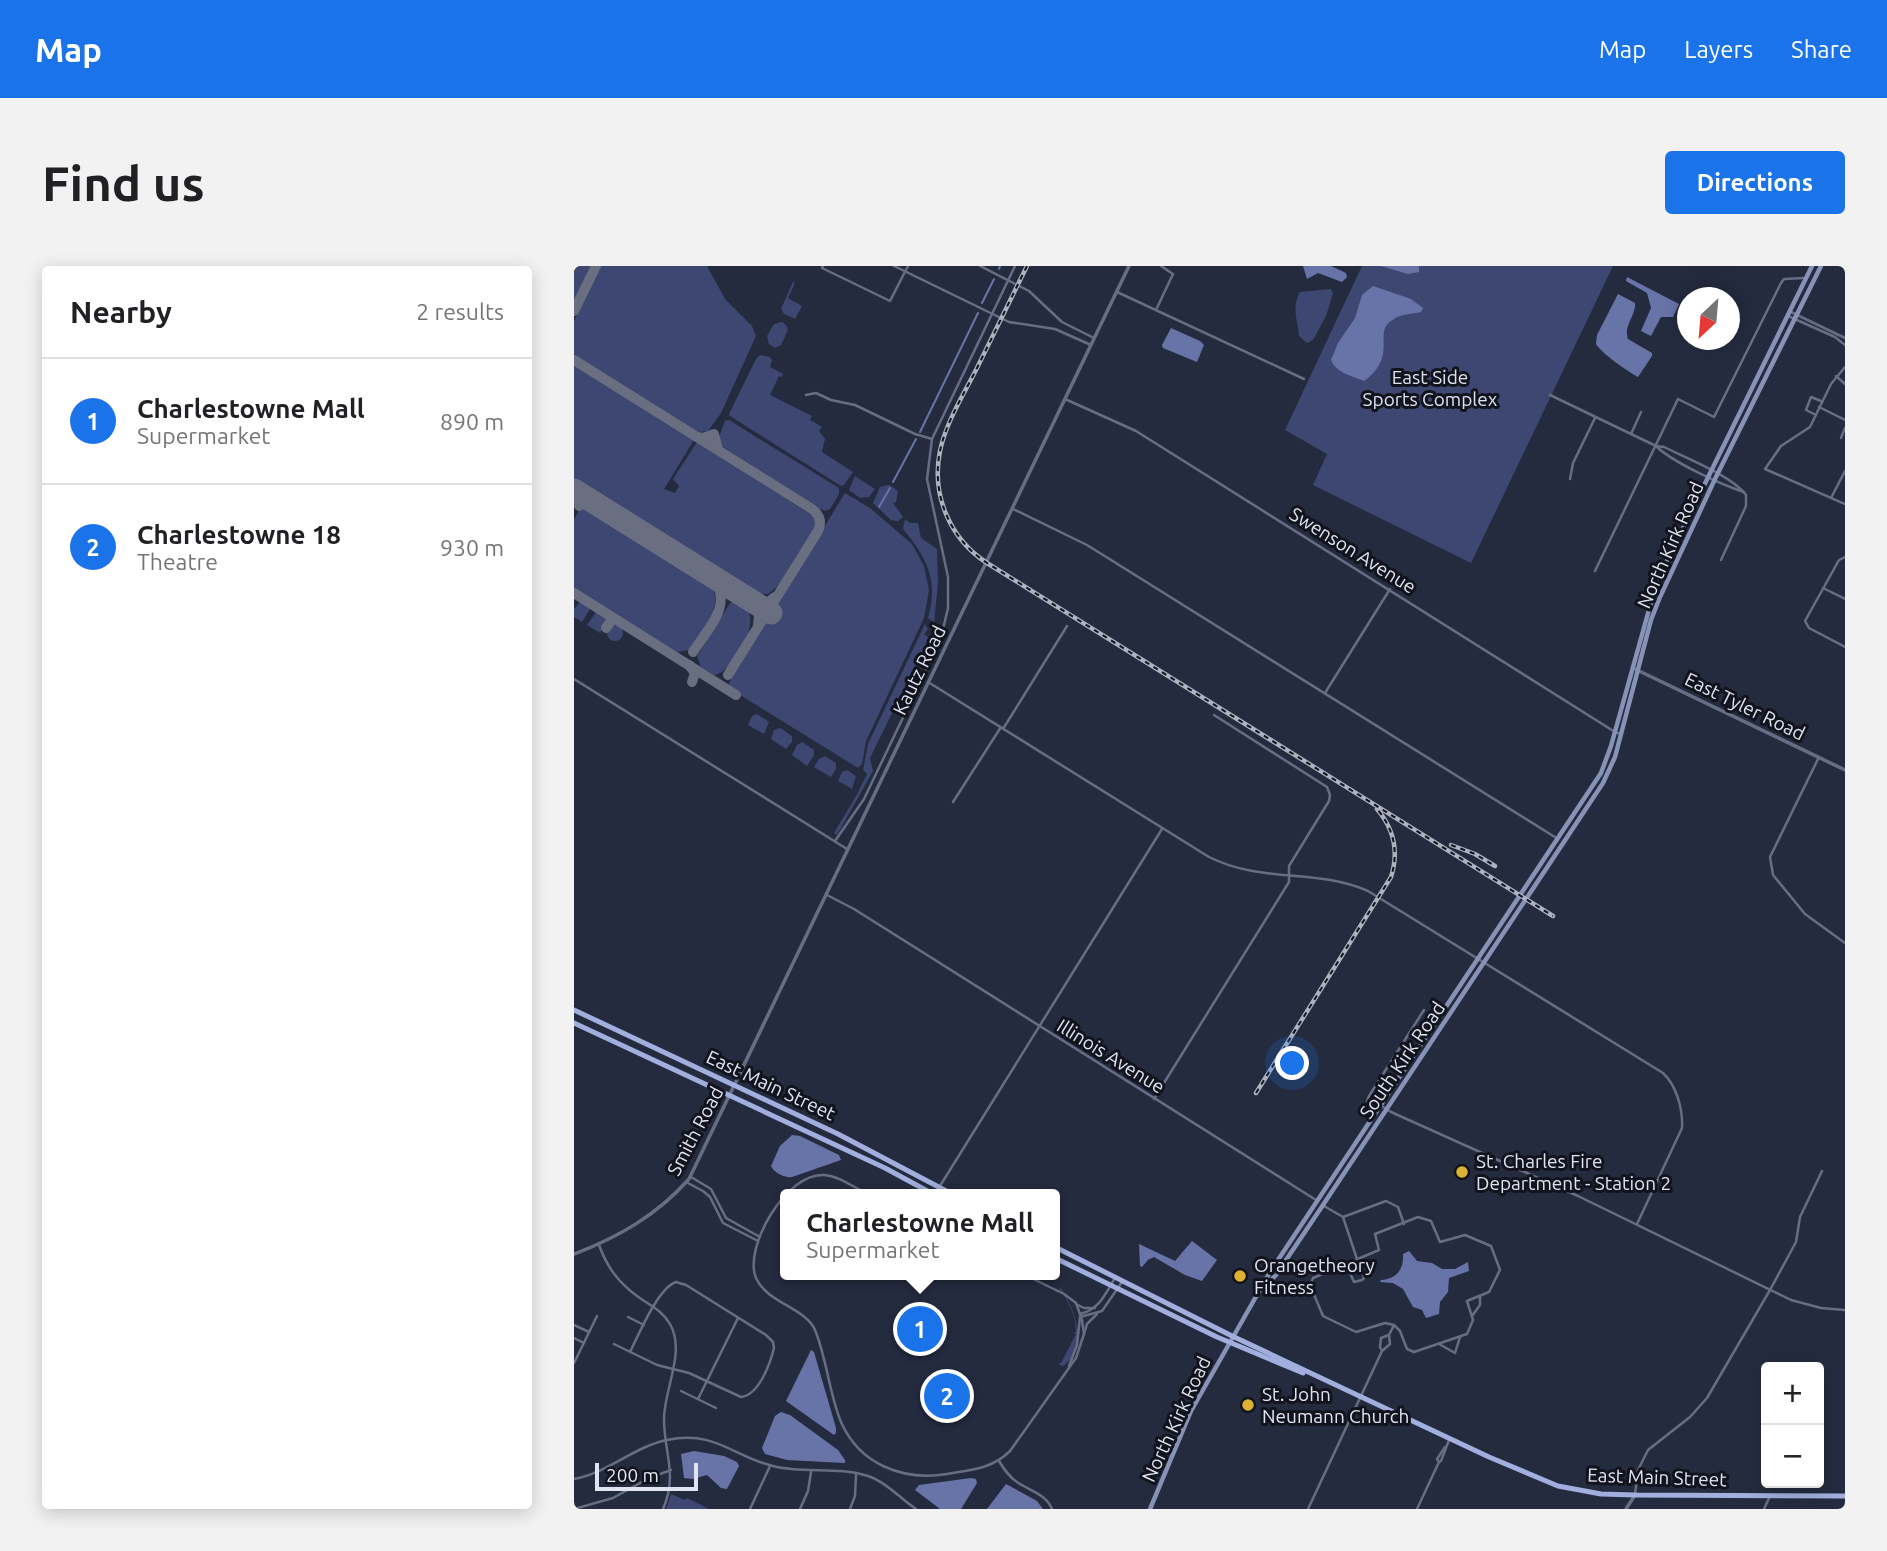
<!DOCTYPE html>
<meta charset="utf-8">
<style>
body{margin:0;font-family:Ubuntu,sans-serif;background:#f2f2f2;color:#202124}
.controls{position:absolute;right:21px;bottom:21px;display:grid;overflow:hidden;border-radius:7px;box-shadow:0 4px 18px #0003}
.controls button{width:63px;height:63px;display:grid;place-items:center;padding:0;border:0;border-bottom:2px solid #e0e0e0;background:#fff;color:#202124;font:35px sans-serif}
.compass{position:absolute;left:1103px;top:21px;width:63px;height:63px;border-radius:50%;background:#fff;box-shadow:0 4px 18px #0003;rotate:206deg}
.scale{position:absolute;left:21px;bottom:18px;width:103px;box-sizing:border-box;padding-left:7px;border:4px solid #e0e4f2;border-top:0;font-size:19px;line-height:24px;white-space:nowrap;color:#e0e4f2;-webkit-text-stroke:5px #11141d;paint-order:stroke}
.you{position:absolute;left:719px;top:798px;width:24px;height:24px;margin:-18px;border:5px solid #fff;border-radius:50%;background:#1a73e8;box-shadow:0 0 0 10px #1a73e833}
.badge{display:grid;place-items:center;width:46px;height:46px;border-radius:50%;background:#1a73e8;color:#fff;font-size:23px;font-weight:700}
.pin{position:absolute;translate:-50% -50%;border:4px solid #fff;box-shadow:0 2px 7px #0006}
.popup{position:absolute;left:206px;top:923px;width:280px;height:91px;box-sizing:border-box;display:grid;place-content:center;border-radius:7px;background:#fff;filter:drop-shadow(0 2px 5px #0005);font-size:23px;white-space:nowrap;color:#757577}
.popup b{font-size:26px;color:#202124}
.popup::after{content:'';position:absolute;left:50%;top:100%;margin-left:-14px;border:14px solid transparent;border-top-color:#fff}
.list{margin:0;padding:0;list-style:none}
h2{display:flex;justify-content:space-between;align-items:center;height:91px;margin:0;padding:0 28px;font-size:30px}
h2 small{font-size:23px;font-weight:400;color:#757577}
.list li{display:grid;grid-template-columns:46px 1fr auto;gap:21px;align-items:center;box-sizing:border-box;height:126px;padding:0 28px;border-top:2px solid #e0e0e0}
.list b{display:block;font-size:26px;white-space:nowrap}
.list p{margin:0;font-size:23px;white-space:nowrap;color:#757577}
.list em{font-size:23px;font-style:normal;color:#757577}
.map{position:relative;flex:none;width:1271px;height:1243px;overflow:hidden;border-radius:7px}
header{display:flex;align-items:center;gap:42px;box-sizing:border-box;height:98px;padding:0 35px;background:#1a73e8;color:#fff}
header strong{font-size:33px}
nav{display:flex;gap:38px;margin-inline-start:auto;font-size:24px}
.intro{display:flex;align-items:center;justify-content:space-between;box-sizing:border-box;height:168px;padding:0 42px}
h1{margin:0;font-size:49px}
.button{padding:18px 32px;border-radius:7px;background:#1a73e8;color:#fff;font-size:24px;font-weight:700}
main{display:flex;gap:42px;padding:0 42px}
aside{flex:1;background:#fff;border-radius:7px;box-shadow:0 4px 18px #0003}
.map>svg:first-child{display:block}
</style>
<header>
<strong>Map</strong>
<nav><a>Map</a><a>Layers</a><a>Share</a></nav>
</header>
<div class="intro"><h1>Find us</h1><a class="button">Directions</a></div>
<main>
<aside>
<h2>Nearby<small>2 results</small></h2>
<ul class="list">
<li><span class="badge">1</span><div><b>Charlestowne Mall</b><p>Supermarket</p></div><em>890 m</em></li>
<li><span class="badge">2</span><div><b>Charlestowne 18</b><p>Theatre</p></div><em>930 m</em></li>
</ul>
</aside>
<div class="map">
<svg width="1271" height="1243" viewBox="0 0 1271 1243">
<rect width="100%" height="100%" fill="#252b3f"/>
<g fill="#3d4771">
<path d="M0,0H18L0,37Z"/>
<path d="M27,0H133L151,33L178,60L182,70L147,147L134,165L125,166L108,157L0,89V55Z"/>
<path d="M788,0H1039L897,297L739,219L753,188L711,164Z"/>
<path d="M219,16L221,17L214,32L228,40L221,53L210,48L207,43Z"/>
<path d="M757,23L759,27L752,50L739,74L733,77L725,70C724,53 717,43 726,26Z"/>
<path d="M208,56L212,59L214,64L207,79L201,82L195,78L193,70L200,58Z"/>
<path d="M186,89L196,91L198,94L196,101L209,108L208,111L205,110L196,129L238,150L236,154L248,161L245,165L251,173L248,186L279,206L270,219L267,220L156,150L155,148L182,93Z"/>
<path d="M0,100L120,174L90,223L101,227L105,220L99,213L123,176L239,250L242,260L204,320L194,328L176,327L0,217Z"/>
<path d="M155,154L265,222V228L256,243L251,245L246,243L149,181L145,171L151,155Z"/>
<path d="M281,210L301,223L295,231L286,232L275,224Z"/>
<path d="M315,219L324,225L322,236L319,237L329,251L324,255L317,254L299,237L306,221Z"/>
<path d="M271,227L296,242L338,278L350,300L355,324L350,352L292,475L288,498L284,502L163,427L156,421L155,417L194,352L197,354L203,345L200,343Z"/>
<path d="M12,240L135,315C152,339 129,363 115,384L103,386L0,323V253L6,243Z"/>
<path d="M331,253L336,257H344L347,272L363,283L364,317L360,356L354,352C365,314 353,292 329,263Z"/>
<path d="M162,334C197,345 159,407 140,409L127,401L123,390L156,337Z"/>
<path d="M6,336L16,343L8,356L0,351V343Z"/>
<path d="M22,346L34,354L26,367L13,359Z"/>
<path d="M351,358L354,363L350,368L355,372L296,492L299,505L263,569L260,567L281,532L293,508L289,504L294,478Z"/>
<circle cx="41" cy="367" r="8"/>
<path d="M183,448L195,456L190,468L174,459L178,450Z"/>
<path d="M206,462L218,470V476L212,483L197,473L200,464Z"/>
<path d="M228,476L240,484V489L233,500L218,489L223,479Z"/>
<path d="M251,490L262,497V503L257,511L240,501L245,493Z"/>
<path d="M273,504L282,510L278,523L264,515L268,506Z"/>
<path d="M487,1022C501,1044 516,1082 489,1100L484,1098L487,1097L502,1068L499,1067L502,1066C502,1049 495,1038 487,1024H484Z"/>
<path d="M97,1228L111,1234L113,1232L135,1243H92Z"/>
</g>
<g fill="#6874a8">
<path d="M729,0H757L772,7L773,11L768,16L744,7L733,13Z"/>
<path d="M807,0H845V6L834,8Z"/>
<path d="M1053,11L1105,38L1099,51H1087L1077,70L1067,65L1077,42L1073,27L1052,15Z"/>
<path d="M799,20L837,33L849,42L847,46C838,48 827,48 820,53C804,62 812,74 809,88C808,98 798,110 790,115C778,110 762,107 757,94L764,77L781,52L788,29Z"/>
<path d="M1044,28L1061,37C1062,50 1049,59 1054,73L1078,87V90L1064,111C1053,105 1027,87 1022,78L1023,69Z"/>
<path d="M597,62L626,75L630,79L623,96L589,82L588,79Z"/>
<path d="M218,869L226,870L265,889L267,894L218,911C211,912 200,907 197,900L206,880Z"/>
<path d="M618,975L643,994L628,1015L611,1009L580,991L574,994L568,1001L566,1000L565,978L601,995Z"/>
<path d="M835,985L843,995L858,997L868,1003H881L894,996L895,1005L875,1012L874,1026L866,1036L865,1048L852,1052L848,1044L839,1041L829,1023L819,1017L806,1016L807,1014C823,1013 830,1003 829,988Z"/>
<path d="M237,1084L240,1086L262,1162V1167L260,1169L212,1135Z"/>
<path d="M207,1146L216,1149L264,1184L271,1194V1197L213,1194L191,1188L188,1182L201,1150Z"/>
<path d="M120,1185L150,1190L163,1196L165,1200L153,1223L147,1222L133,1209L119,1213L110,1212L107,1188Z"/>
<path d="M397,1212L402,1213L403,1217L387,1243H366L341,1224L345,1219Z"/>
<path d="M432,1218L463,1235L469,1243H413Z"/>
</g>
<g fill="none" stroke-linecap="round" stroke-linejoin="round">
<g stroke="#6874a8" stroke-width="2">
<path d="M425,3L426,0"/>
<path d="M408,37L420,13"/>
<path d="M346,166L404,47"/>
<path d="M319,216L342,173"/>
<path d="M305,241L316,222"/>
</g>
<g stroke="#696e80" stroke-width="10">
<path d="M0,45L22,0"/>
<path d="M0,94L238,243C246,249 248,256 244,265L154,409"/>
<path d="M123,171L129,172L140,168L144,183"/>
<path d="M2,225L6,232L5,240L10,236L21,237"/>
<path d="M0,327L162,429"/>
<path d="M184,360L185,348L180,336L193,337L201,331"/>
<path d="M32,362L37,355"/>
<path d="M119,386C135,361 162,336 136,309"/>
<path d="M115,399L121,407L118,416"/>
</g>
<path stroke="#696e80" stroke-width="23" d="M0,224L197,347"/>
<g stroke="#676e84" stroke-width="2.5">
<path d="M249,0L248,2L316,35L334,0"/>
<path d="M320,0L435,56L481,63L517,79"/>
<path d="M406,0L455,25L488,56L520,72"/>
<path d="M543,26L730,113"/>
<path d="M582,44L599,8L587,0"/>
<path d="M1217,46L1271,72"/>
<path d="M1214,50L1261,71L1271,79"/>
<path d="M1271,101L1257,118L1236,161L1207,180L1191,203L1271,238"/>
<path d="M1262,110L1271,118"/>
<path d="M232,129L242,127L257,134L281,139L341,168L358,173"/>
<path d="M976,129L1082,180C1098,196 1148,219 1170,226"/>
<path d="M491,133L562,165L1041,466L1047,468"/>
<path d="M1245,141L1271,154"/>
<path d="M1242,149L1232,144L1237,131L1247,135"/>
<path d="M1057,168L1067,146"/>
<path d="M1267,172L1271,162"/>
<path d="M1082,180L1090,181C1112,192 1158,210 1172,229V240L1147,294"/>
<path d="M996,213L999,197L1021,152"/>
<path d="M1257,232L1271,205"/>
<path d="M439,243L513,279L984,573"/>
<path d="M1271,291L1265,294L1231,355L1235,362L1271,381"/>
<path d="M1021,305L1104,133L1140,151L1207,17L1210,13L1230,12"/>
<path d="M1249,322L1271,333"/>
<path d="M0,413L273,583"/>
<path d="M354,416L635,591C689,618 741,602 794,625L1089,807C1103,820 1109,844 1108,862L1063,958"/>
<path d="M751,427L816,323"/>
<path d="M429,463L493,360"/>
<path d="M1245,491L1196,591L1199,609L1231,648L1271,677"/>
<path d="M379,536L427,461"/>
<path d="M261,575L290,533L358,391L369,363L374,342V311L353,213L358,173L441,0"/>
<path d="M253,629L280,643L742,934"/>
<path d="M798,826L806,839L817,846L1004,930L1217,1034L1247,1042L1271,1044"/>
<path d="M580,833L715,616V600L755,535L756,529L753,521L640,449"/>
<path d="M800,850L793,835L795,830L850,744"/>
<path d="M117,911L137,923L152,952L186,971"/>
<path d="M112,916L129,925L136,931L149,957L184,975"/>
<path d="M294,928C280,922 266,910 250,909C213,906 169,981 182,1012C193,1037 232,1042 241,1064C253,1093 255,1127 267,1156C286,1199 329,1215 373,1208C397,1204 418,1203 436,1185L502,1092L510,1068L508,1054L502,1037L490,1028L451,1009"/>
<path d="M361,928L588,563"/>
<path d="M750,940L769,951L783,993"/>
<path d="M769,951L812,935L824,941L830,958"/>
<path d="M25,979C33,1001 44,1016 63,1030C75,1039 88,1044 96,1058C112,1086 90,1123 90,1153C90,1187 104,1209 89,1243"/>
<path d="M772,998L780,1016L788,1014L790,1012L784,993"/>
<path d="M504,1039L510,1042H521"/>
<path d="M506,1048C526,1043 531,1028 541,1012"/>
<path d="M898,1050L906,1039V1030"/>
<path d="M54,1051L70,1059"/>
<path d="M506,1051L528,1045L548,1016"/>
<path d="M0,1059L15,1066"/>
<path d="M510,1068L513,1058L523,1048"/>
<path d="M0,1072L10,1077"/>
<path d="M40,1078L83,1099L115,1107L167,1131C185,1129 196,1098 200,1082L199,1076L192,1069L112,1019L102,1016C84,1022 65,1068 56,1086"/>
<path d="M865,1078L881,1087L886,1071"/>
<path d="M808,1085L806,1081L807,1072L815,1069L820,1059L811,1057L782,1066L749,1050L736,1019L739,1012L805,984L801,968L844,951L857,955L866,976L891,969L917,980L926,1004L915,1026L893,1035L899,1054L893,1068L840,1086L833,1083L826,1065L820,1059"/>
<path d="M0,1097L23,1050"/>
<path d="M495,1100L503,1079L506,1051"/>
<path d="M107,1125L142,1142"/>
<path d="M124,1133L164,1052"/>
<path d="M425,1195C430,1203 435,1211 443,1216C456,1225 472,1228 478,1243"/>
<path d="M865,1196L863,1193L871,1181"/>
<path d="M0,1213C34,1207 59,1181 93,1174C141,1164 158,1190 199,1200C230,1208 264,1200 294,1210C312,1216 327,1233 342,1243"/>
<path d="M1061,1229L1064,1204L1074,1184L1116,1151L1133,1132L1196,1024L1222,976L1226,951L1248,905"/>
<path d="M0,1243L39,1232L75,1212L97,1204"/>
<path d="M176,1243L196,1200"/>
<path d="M226,1243L234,1225L237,1206"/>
<path d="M276,1243L281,1230L282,1209"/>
<path d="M734,1243L808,1085L816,1078L815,1069"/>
<path d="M843,1243L865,1196L867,1195L875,1174"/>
<path d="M1190,1243L1196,1230"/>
</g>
<g stroke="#676e84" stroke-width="3.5">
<path d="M1061,403L1271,504"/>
<path d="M0,988C45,971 83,949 115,913L555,0"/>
<path d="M1052,1243L1061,1229"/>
</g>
<g stroke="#8892b7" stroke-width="4.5">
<path d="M690,1021L702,1009L749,939L1029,517L1041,491L1077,354L1086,331L1141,213L1247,0"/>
<path d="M576,1243L617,1145L696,1006L1027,507L1037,480L1083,315L1238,0"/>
</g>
<g stroke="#a2afde" stroke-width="5">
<path d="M0,744L264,868L378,928"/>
<path d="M0,757L311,902L359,928"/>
<path d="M481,981L658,1070L915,1191L984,1220L1027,1228L1061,1229L1271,1230"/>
<path d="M481,992L643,1071L729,1107"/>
</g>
<g stroke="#adb2c2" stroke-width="4.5">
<g id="rail">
<path d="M453,0C436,34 420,68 403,102C390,128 372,156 366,185C357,229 376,273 413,297L979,650"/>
<path d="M877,579L901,588L921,600"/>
<path d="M682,827L817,611C825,586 820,563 803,543"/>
</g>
</g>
<use href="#rail" stroke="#11141d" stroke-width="2" stroke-dasharray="5" stroke-linecap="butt"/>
</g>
<g fill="#ddb133" stroke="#11141d" stroke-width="2.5">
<circle cx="888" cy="906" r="7"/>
<circle cx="666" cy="1010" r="7"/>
<circle cx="674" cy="1139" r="7"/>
</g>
<g text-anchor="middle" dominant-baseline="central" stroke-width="6" stroke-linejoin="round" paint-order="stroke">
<g font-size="19" fill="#dce1f1" stroke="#11141d">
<text x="856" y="111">East Side<tspan x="856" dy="22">Sports Complex</tspan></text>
</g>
<g font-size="19" fill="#e0e4f2" stroke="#11141d">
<text transform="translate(1096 279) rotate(-66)">North Kirk Road</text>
<text transform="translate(779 284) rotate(32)">Swenson Avenue</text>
<text transform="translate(345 404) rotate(-64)">Kautz Road</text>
<text transform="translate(1171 440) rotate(26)">East Tyler Road</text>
<text transform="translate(537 790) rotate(32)">Illinois Avenue</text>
<text transform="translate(828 794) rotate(-56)">South Kirk Road</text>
<text transform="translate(197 819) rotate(25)">East Main Street</text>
<text transform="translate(121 865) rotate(-62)">Smith Road</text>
<text transform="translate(602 1153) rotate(-65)">North Kirk Road</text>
<text transform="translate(1083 1211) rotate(2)">East Main Street</text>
</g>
<g font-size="19" fill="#e0e4f2" stroke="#11141d" text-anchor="start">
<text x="902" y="895">St. Charles Fire<tspan x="902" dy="22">Department - Station 2</tspan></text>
<text x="680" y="999">Orangetheory<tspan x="680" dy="22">Fitness</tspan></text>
<text x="688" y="1128">St. John<tspan x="688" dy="22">Neumann Church</tspan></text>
</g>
</g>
</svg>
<div class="controls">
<button>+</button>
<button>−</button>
</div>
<svg class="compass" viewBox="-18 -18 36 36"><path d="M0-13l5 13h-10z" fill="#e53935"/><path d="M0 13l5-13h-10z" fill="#757577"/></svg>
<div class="scale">200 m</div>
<div class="you"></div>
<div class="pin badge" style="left:346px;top:1063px">1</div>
<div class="popup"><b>Charlestowne Mall</b>Supermarket</div>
<div class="pin badge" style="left:373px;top:1130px">2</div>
</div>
</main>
